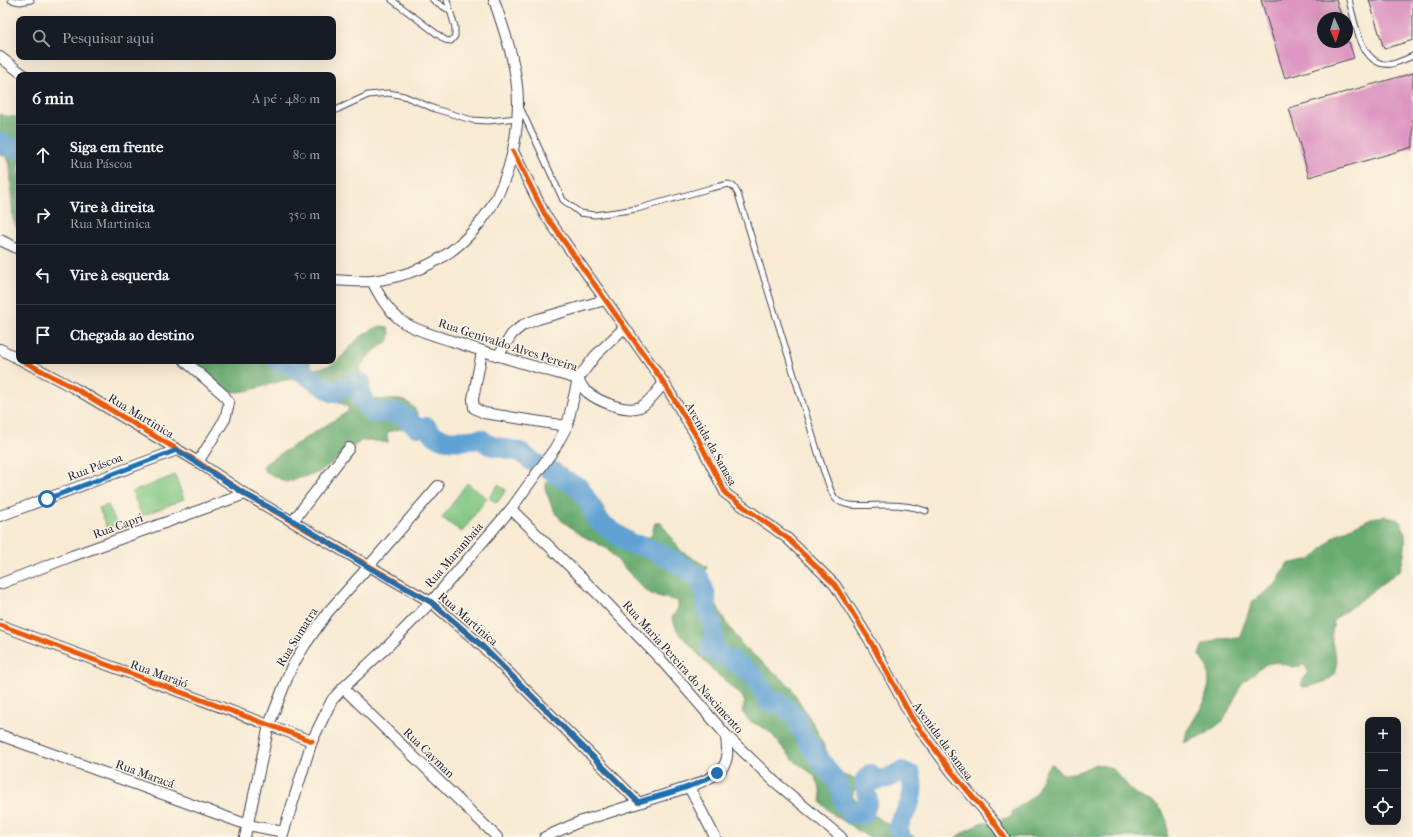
<!DOCTYPE html>
<html lang="pt">
<meta charset="utf-8">
<style>
body{margin:0;font-family:"IM FELL French Canon",serif;background:#20242c;color:#f1f3f6}
.controls{position:absolute;right:12px;bottom:12px;display:grid;overflow:hidden;border-radius:8px;box-shadow:0 4px 16px #0002}
.controls button{width:36px;height:36px;display:grid;place-items:center;padding:0;border:0;border-bottom:1px solid #363941;background:#171b24;color:#f1f3f6;font:20px sans-serif}
.compass{position:absolute;left:1317px;top:12px;width:36px;height:36px;border-radius:50%;background:#171b24;box-shadow:0 4px 16px #0002;rotate:177deg}
.stop{position:absolute;width:12px;height:12px;margin:-9px;border:3px solid #1f6fb2;border-radius:50%;background:#fff}
.stop.end{background:#1f6fb2;border-color:#fff;box-shadow:0 1px 4px #0008}
.list{margin:0;padding:0;list-style:none}
h2{display:flex;justify-content:space-between;align-items:center;height:52px;margin:0;padding:0 16px;font-size:17px}
h2 small{font-size:13px;font-weight:400;color:#9ea1a6}
.list li{display:grid;grid-template-columns:26px 1fr auto;gap:12px;align-items:center;box-sizing:border-box;height:60px;padding:0 16px;border-top:1px solid #363941}
.list b{display:block;font-size:15px;white-space:nowrap}
.list p{margin:0;font-size:13px;white-space:nowrap;color:#9ea1a6}
.list em{font-size:13px;font-style:normal;color:#9ea1a6}
.icon{flex:none;width:22px;height:22px;fill:none;stroke:currentColor;stroke-width:2;stroke-linecap:round;stroke-linejoin:round}
.map{position:relative;flex:none;width:1413px;height:837px;overflow:hidden}
.search{position:absolute;background:#171b24;box-shadow:0 4px 16px #0002;left:16px;top:16px;width:320px;height:44px;display:flex;align-items:center;gap:10px;box-sizing:border-box;padding:0 14px;border-radius:8px;color:#9ea1a6;font-size:15px}
.panel{position:absolute;background:#171b24;box-shadow:0 4px 16px #0002;left:16px;top:72px;width:320px;height:292px;border-radius:8px}
.map>svg:first-child{display:block}
</style>
<div class="map">
<svg width="1413" height="837" viewBox="0 0 1413 837">
<rect width="100%" height="100%" fill="#fcf5e5"/>
<filter id="ink" filterUnits="userSpaceOnUse"><feTurbulence type="fractalNoise" baseFrequency=".025" numOctaves="2"/><feDisplacementMap in="SourceGraphic" scale="8" xChannelSelector="R" yChannelSelector="G"/><feConvolveMatrix kernelMatrix="1 2 1 2 8 2 1 2 1" color-interpolation-filters="sRGB"/></filter>
<filter id="wash" filterUnits="userSpaceOnUse"><feTurbulence type="fractalNoise" baseFrequency=".012" numOctaves="4" result="noise"/><feDisplacementMap in="SourceGraphic" scale="16" xChannelSelector="R" yChannelSelector="G"/><feGaussianBlur stdDeviation="0.9" result="paint"/><feColorMatrix in="noise" values="0 0 0 0 0 0 0 0 0 0 0 0 0 0 0 0 0 1.4 0 .05"/><feComposite in="paint" operator="in"/></filter>
<g filter="url(#wash)">
<rect width="100%" height="100%" fill="#f8ead3"/>
<g fill="#7fc681" stroke="#50745e">
<path d="M175,475L184,499L142,516L132,492Z"/>
<path d="M467,483L487,498L462,532L442,518Z"/>
<path d="M498,485L506,490L497,503L489,498Z"/>
<path d="M108,505L117,525L107,529L99,508Z"/>
</g>
<g fill="#67ab6f" stroke="#465">
<path d="M0,114L5,116L19,117V228L16,227L13,219L10,165L5,156L0,154Z"/>
<path d="M381,326L388,327L390,333L389,340C373,352 354,363 360,386C362,391 364,397 369,398C382,402 398,396 409,403C412,405 415,410 418,413L417,421L411,427L387,432L388,443L370,440L361,441L318,473L286,482L265,471L263,467L266,463L347,412L349,408C341,403 305,379 299,379C278,377 245,398 227,390C218,386 203,369 196,361H310V364L313,369C336,367 340,358 354,343C361,335 372,329 381,326Z"/>
<path d="M558,474L574,481L600,502L607,515L616,524L638,537H651L655,523H661L681,551L707,567L704,577L723,618L743,646L789,685L814,725L837,773L853,778L856,786L852,796C870,814 890,829 915,837H868L834,815L821,803C821,769 807,775 789,755C782,748 776,738 768,731C759,723 750,726 742,711L745,702L741,695L714,671L678,632L672,618L678,608V601L653,595L645,590L606,548L581,535L561,520L553,509L545,489L547,481Z"/>
<path d="M1384,516C1389,518 1395,518 1399,521C1410,530 1404,559 1400,570L1334,620C1333,627 1331,635 1332,642C1333,650 1338,658 1337,666C1336,682 1315,685 1303,687L1301,684L1308,671L1305,665L1293,667L1277,662L1266,664L1242,683L1224,720L1206,734L1184,743L1187,731L1204,703L1209,684L1208,669L1199,655L1202,646L1218,639L1239,638L1253,601L1277,583L1287,564L1312,559L1336,535L1371,518Z"/>
<path d="M1051,764L1054,765L1060,773L1065,774L1078,772L1096,764L1112,768L1136,795L1155,803L1162,810L1167,821V837H956L980,823L1011,817L1013,811L1036,794L1045,771Z"/>
</g>
<g fill="none" stroke-linecap="round" stroke-linejoin="round">
<g stroke="#61a2d4" stroke-width="20">
<path d="M0,142L19,150"/>
<path d="M277,361L296,367L310,378L334,393L350,384L361,382C358,394 365,405 373,413C397,412 398,410 416,427H427C438,446 463,440 481,439L489,445L520,452L533,462L549,469L566,481L579,487L593,510L596,519L630,544L643,546L657,552L689,570L700,579L706,595L707,611L712,622L714,637L710,649C724,656 741,664 753,676C760,683 764,694 769,703L779,702L796,717L801,731L813,750L840,787L844,804L851,814H864L868,801L864,781L870,774L876,780L888,778L902,771L911,775C916,796 908,808 898,826L901,837"/>
</g>
</g>
<g id="blocks">
<g fill="#dd95c1">
<path d="M1261,0H1336L1342,18H1323V42H1349L1354,58L1285,78Z"/>
<path d="M1369,0H1413V40L1384,49Z"/>
<path d="M1413,73V147L1309,177L1289,108Z"/>
</g>
</g>
</g>
<g filter="url(#ink)">
<use href="#blocks" fill-opacity="0" stroke="#424052" stroke-width="1"/>
<g fill="none" stroke-linecap="round" stroke-linejoin="round">
<g stroke="#424052" stroke-width="7">
<g id="service">
<path d="M11,0L20,2L31,0"/>
<path d="M392,0L445,40L451,41L455,36V27L447,0"/>
<path d="M433,0L450,11"/>
<path d="M1349,0C1355,22 1361,69 1392,64C1399,62 1406,59 1413,56"/>
<path d="M520,107L563,200L580,213L595,215L637,209L711,188L729,184L734,187L738,194L824,472C827,478 830,492 835,498C844,510 875,504 889,505C902,505 915,507 926,511"/>
<path d="M333,112L338,109L368,95L389,93L404,96L435,109L472,120L488,121L517,118"/>
</g>
</g>
<g stroke="#424052" stroke-width="12">
<g id="minor">
<path d="M0,57L24,75"/>
<path d="M513,151L544,213L664,383L698,439L726,494L787,538L835,585L869,639L912,718L951,771L993,821L1004,837"/>
<path d="M0,240L19,249"/>
<path d="M333,280C346,281 359,282 372,281C468,269 517,195 518,103C518,68 505,33 494,0"/>
<path d="M372,281C380,297 388,311 403,322C417,331 436,336 452,341C493,355 536,367 578,379C581,384 583,389 587,392C598,401 626,413 640,407C648,404 658,390 664,383"/>
<path d="M0,349L19,359"/>
<path d="M482,352L473,399L474,408L484,413L567,426"/>
<path d="M498,356L512,334L523,325L538,319L605,300"/>
<path d="M23,361L76,389L198,462L245,494L431,602L481,645L638,802"/>
<path d="M185,361L224,395L229,403L225,419L198,462"/>
<path d="M511,509L601,597L663,662L726,735L775,782L841,837"/>
<path d="M0,516L177,450"/>
<path d="M293,521L349,448"/>
<path d="M0,584L72,556L245,494"/>
<path d="M0,625L312,741"/>
<path d="M343,688L497,837"/>
<path d="M0,735L248,825L283,832"/>
<path d="M689,787L715,837"/>
<path d="M245,837L269,725L291,668L305,645L328,612L368,567L438,486"/>
<path d="M282,837L312,741L332,700L343,688L390,644L431,602L511,509L555,448L567,426L578,379L595,356L624,328"/>
<path d="M545,837L579,822L689,787C702,782 725,774 727,757C728,750 726,742 726,735"/>
</g>
</g>
<use href="#service" stroke="#fff" stroke-width="5"/>
<use href="#minor" stroke="#fff" stroke-width="10"/>
<g stroke="#fcf5e5" stroke-width="8">
<g id="cycleway">
<path d="M513,151L544,213L664,383L698,439L726,494L787,538L835,585L869,639L912,718L951,771L993,821L1004,837"/>
<path d="M23,361L76,389L198,462L245,494L431,602L481,645L638,802"/>
<path d="M0,625L312,741"/>
</g>
</g>
<use href="#cycleway" stroke="#e8590c" stroke-width="5"/>
</g>
</g>
<g fill="none" stroke-linecap="round" stroke-linejoin="round" filter="url(#ink)">
<path stroke="#1f6fb2" stroke-width="5" d="M47,499L177,450L245,494L294,521L368,567L431,602L481,645L638,802C665,794 693,788 717,773"/>
</g>
<g text-anchor="middle" dominant-baseline="central" stroke-width="3" stroke-linejoin="round" paint-order="stroke">
<g font-size="12" fill="#22223b" stroke="#fcf5e5">
<text transform="translate(508 345) rotate(18)">Rua Genivaldo Alves Pereira</text>
<text transform="translate(141 416) rotate(31)">Rua Martinica</text>
<text transform="translate(711 444) rotate(61)">Avenida da Sanasa</text>
<text transform="translate(95 467) rotate(-21)">Rua Páscoa</text>
<text transform="translate(118 526) rotate(-20)">Rua Capri</text>
<text transform="translate(454 555) rotate(-49)">Rua Marambaia</text>
<text transform="translate(468 619) rotate(41)">Rua Martinica</text>
<text transform="translate(297 637) rotate(-58)">Rua Sumatra</text>
<text transform="translate(683 667) rotate(48)">Rua Maria Pereira do Nascimento</text>
<text transform="translate(159 674) rotate(20)">Rua Marajó</text>
<text transform="translate(943 741) rotate(54)">Avenida da Sanasa</text>
<text transform="translate(429 753) rotate(44)">Rua Cayman</text>
<text transform="translate(145 774) rotate(20)">Rua Maracá</text>
</g>
</g>
</svg>
<div class="controls">
<button>+</button>
<button>−</button>
<button><svg class="icon" aria-label="locate" viewBox="0 0 24 24"><circle cx="12" cy="12" r="6"/><path d="M12 2v4M12 18v4M2 12h4M18 12h4"/></svg></button>
</div>
<svg class="compass" viewBox="-18 -18 36 36"><path d="M0-13l5 13h-10z" fill="#e53935"/><path d="M0 13l5-13h-10z" fill="#9ea1a6"/></svg>
<div class="stop" style="left:47px;top:499px"></div>
<div class="stop end" style="left:717px;top:773px"></div>
<div class="search"><svg class="icon" aria-label="search" viewBox="0 0 24 24"><circle cx="10" cy="10" r="6"/><path d="M15 15l6 6"/></svg>Pesquisar aqui</div>
<section class="panel">
<h2>6 min<small>A pé · 480 m</small></h2>
<ul class="list">
<li><svg class="icon" aria-label="ahead" viewBox="0 0 24 24"><path d="M12 20V5M6 11l6-6 6 6"/></svg><div><b>Siga em frente</b><p>Rua Páscoa</p></div><em>80 m</em></li>
<li><svg class="icon" aria-label="right" viewBox="0 0 24 24"><path d="M7 20v-9h11M14 6l5 5-5 5"/></svg><div><b>Vire à direita</b><p>Rua Martinica</p></div><em>350 m</em></li>
<li><svg class="icon" aria-label="left" viewBox="0 0 24 24"><path d="M17 20v-9H6M10 6l-5 5 5 5"/></svg><div><b>Vire à esquerda</b></div><em>50 m</em></li>
<li><svg class="icon" aria-label="arrive" viewBox="0 0 24 24"><path d="M6 21V4h12l-3 4 3 4H6"/></svg><div><b>Chegada ao destino</b></div></li>
</ul>
</section>
</div>
